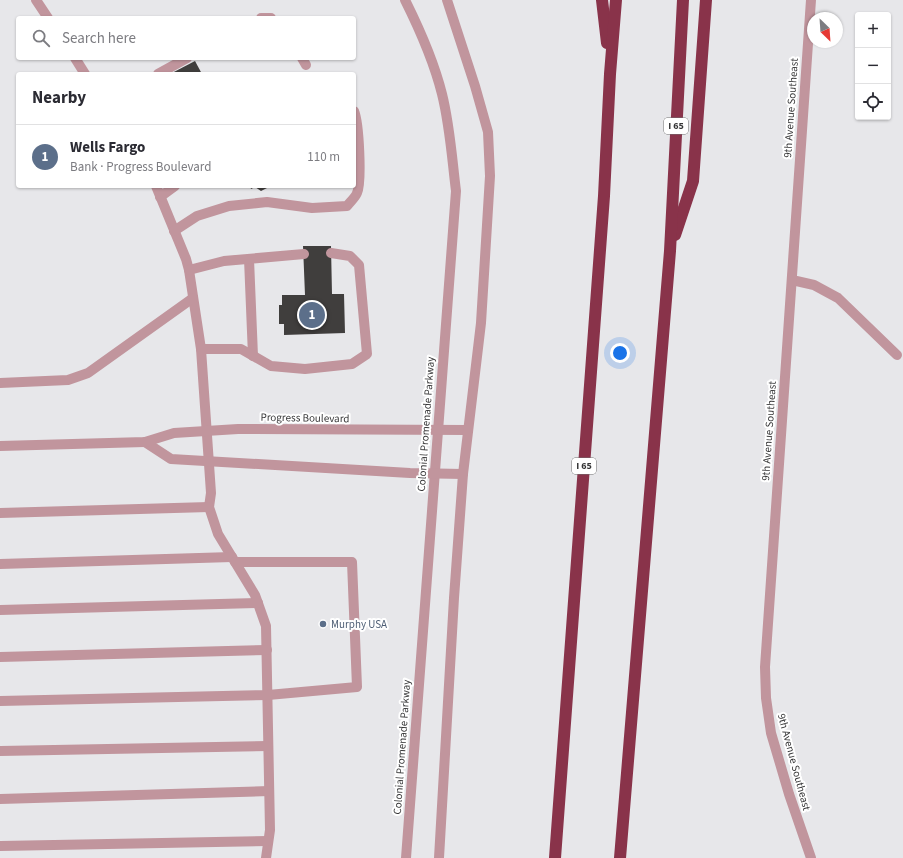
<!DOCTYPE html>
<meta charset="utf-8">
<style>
body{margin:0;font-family:"Source Sans 3",sans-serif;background:#f2f2f3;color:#2b2b33}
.controls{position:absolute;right:12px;top:12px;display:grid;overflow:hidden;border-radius:4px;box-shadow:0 1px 3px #0004}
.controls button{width:36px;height:36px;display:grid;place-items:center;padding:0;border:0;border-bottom:1px solid #e1e1e2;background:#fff;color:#2b2b33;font:20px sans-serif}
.compass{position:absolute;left:807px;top:12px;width:36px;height:36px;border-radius:50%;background:#fff;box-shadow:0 1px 3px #0004;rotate:155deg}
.you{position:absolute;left:620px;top:353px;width:14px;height:14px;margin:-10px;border:3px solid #fff;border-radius:50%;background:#1a73e8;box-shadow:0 0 0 6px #1a73e833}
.badge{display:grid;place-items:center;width:26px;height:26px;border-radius:50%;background:#b42350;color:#fff;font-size:13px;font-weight:700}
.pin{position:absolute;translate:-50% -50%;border:2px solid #fff;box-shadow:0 1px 4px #0006}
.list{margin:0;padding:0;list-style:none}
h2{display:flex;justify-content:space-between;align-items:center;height:52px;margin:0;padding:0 16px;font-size:17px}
h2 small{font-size:13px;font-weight:400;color:#7c7c81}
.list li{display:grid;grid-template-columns:26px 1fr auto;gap:12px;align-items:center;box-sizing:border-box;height:64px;padding:0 16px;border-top:1px solid #e1e1e2}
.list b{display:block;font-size:15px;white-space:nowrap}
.list p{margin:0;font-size:13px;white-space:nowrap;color:#7c7c81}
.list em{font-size:13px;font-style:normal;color:#7c7c81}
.icon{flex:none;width:22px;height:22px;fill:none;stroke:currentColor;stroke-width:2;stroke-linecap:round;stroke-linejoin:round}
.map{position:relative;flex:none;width:903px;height:858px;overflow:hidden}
.search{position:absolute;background:#fff;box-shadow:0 1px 3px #0004;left:16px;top:16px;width:340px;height:44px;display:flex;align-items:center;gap:10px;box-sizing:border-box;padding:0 14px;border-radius:4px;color:#7c7c81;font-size:15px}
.panel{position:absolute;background:#fff;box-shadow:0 1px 3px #0004;left:16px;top:72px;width:340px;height:116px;border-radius:4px}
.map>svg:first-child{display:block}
</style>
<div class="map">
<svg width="903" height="858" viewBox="0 0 903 858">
<rect width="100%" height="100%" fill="#e7e7ea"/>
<g fill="#403e3d">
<path d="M195,61L202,74H170Z"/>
<path d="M250,186H271L261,191L255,187L251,189Z"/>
<path d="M303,246H331L332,294H344L345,333L284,335V324H279V305H282V295H305Z"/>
</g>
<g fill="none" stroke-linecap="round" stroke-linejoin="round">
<g stroke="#c1959d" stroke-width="10">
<path d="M36,0L48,18"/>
<path d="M261,18H271"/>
<path d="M75,58L85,74"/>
<path d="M302,58L306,65"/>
<path d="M158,74L187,58"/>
<path d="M156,186L186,259L189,270L201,349L211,493L209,507L218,534L255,595L266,626L270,830L266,858"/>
<path d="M160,197L175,186"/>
<path d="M174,231L197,216L229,206L267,202L312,208L347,206C350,202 355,198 357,193C362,181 359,123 354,111"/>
<path d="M249,259L253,356"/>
<path d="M189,270L224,261L304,254"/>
<path d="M792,280L814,285L838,298L897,355"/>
<path d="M201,349H241L271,366L305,369L352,364L367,354L359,265L350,256L331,253"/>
<path d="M0,383L68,380L88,373L193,298"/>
<path d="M0,513L209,507"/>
<path d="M0,564L232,557"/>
<path d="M0,610L258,603"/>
<path d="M0,657L267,650"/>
<path d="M0,701L268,695L357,687L352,562H235"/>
<path d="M0,751L268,746"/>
<path d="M0,799L269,791"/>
<path d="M0,846L268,841"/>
</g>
<g stroke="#c1959d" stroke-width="10">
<path d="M405,0C420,30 434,62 442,94C450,126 452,159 456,191L406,858"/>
<path d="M145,442L171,459L410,473L463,474"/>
<path d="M0,446L145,442L174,433L238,429L468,430"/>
<path d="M439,858L454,598L463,474L481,323L490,176L488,132L475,86L447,0"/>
<path d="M811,858L789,794L771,733L766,698L765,667L811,0"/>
</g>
<g stroke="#89334a" stroke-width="12">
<path d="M602,0L607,43"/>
<path d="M675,235L693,181L706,0"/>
<path d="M555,858L604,196L610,74L616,0"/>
<path d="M620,858L670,251L683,0"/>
</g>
</g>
<circle fill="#5c6f8a" stroke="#fff" stroke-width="1.5" cx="323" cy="624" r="4"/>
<g text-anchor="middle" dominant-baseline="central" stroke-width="4" stroke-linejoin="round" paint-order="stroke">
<g fill="#fff" stroke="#727273" stroke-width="1">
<rect x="664" y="118" width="24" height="16" rx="3"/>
<rect x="572" y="458" width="24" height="16" rx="3"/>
</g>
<g font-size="10" font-weight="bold" fill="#363637">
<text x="676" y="126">I 65</text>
<text x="584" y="466">I 65</text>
</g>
<g font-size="11" fill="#363637" stroke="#fff">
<text transform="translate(791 108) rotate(-86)">9th Avenue Southeast</text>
<text transform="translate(305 418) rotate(1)">Progress Boulevard</text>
<text transform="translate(426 424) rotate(-86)">Colonial Promenade Parkway</text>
<text transform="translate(769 431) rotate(-86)">9th Avenue Southeast</text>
<text transform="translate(402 747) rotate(-86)">Colonial Promenade Parkway</text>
<text transform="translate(794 762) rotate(75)">9th Avenue Southeast</text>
</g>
<g font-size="11" fill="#4e5e75" stroke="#fff" text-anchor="start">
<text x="331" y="624">Murphy USA</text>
</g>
</g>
</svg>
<div class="controls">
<button>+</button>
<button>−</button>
<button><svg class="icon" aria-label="locate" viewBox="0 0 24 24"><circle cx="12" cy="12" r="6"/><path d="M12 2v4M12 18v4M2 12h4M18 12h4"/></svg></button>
</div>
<svg class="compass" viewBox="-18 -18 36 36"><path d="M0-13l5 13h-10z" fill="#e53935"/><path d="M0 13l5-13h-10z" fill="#7c7c81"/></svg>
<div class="you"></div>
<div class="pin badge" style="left:312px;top:315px;background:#5c6f8a">1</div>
<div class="search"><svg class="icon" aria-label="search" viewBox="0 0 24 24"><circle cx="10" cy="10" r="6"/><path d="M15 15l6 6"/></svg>Search here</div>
<section class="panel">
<h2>Nearby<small></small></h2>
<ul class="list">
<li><span class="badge" style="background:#5c6f8a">1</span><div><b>Wells Fargo</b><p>Bank · Progress Boulevard</p></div><em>110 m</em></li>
</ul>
</section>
</div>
